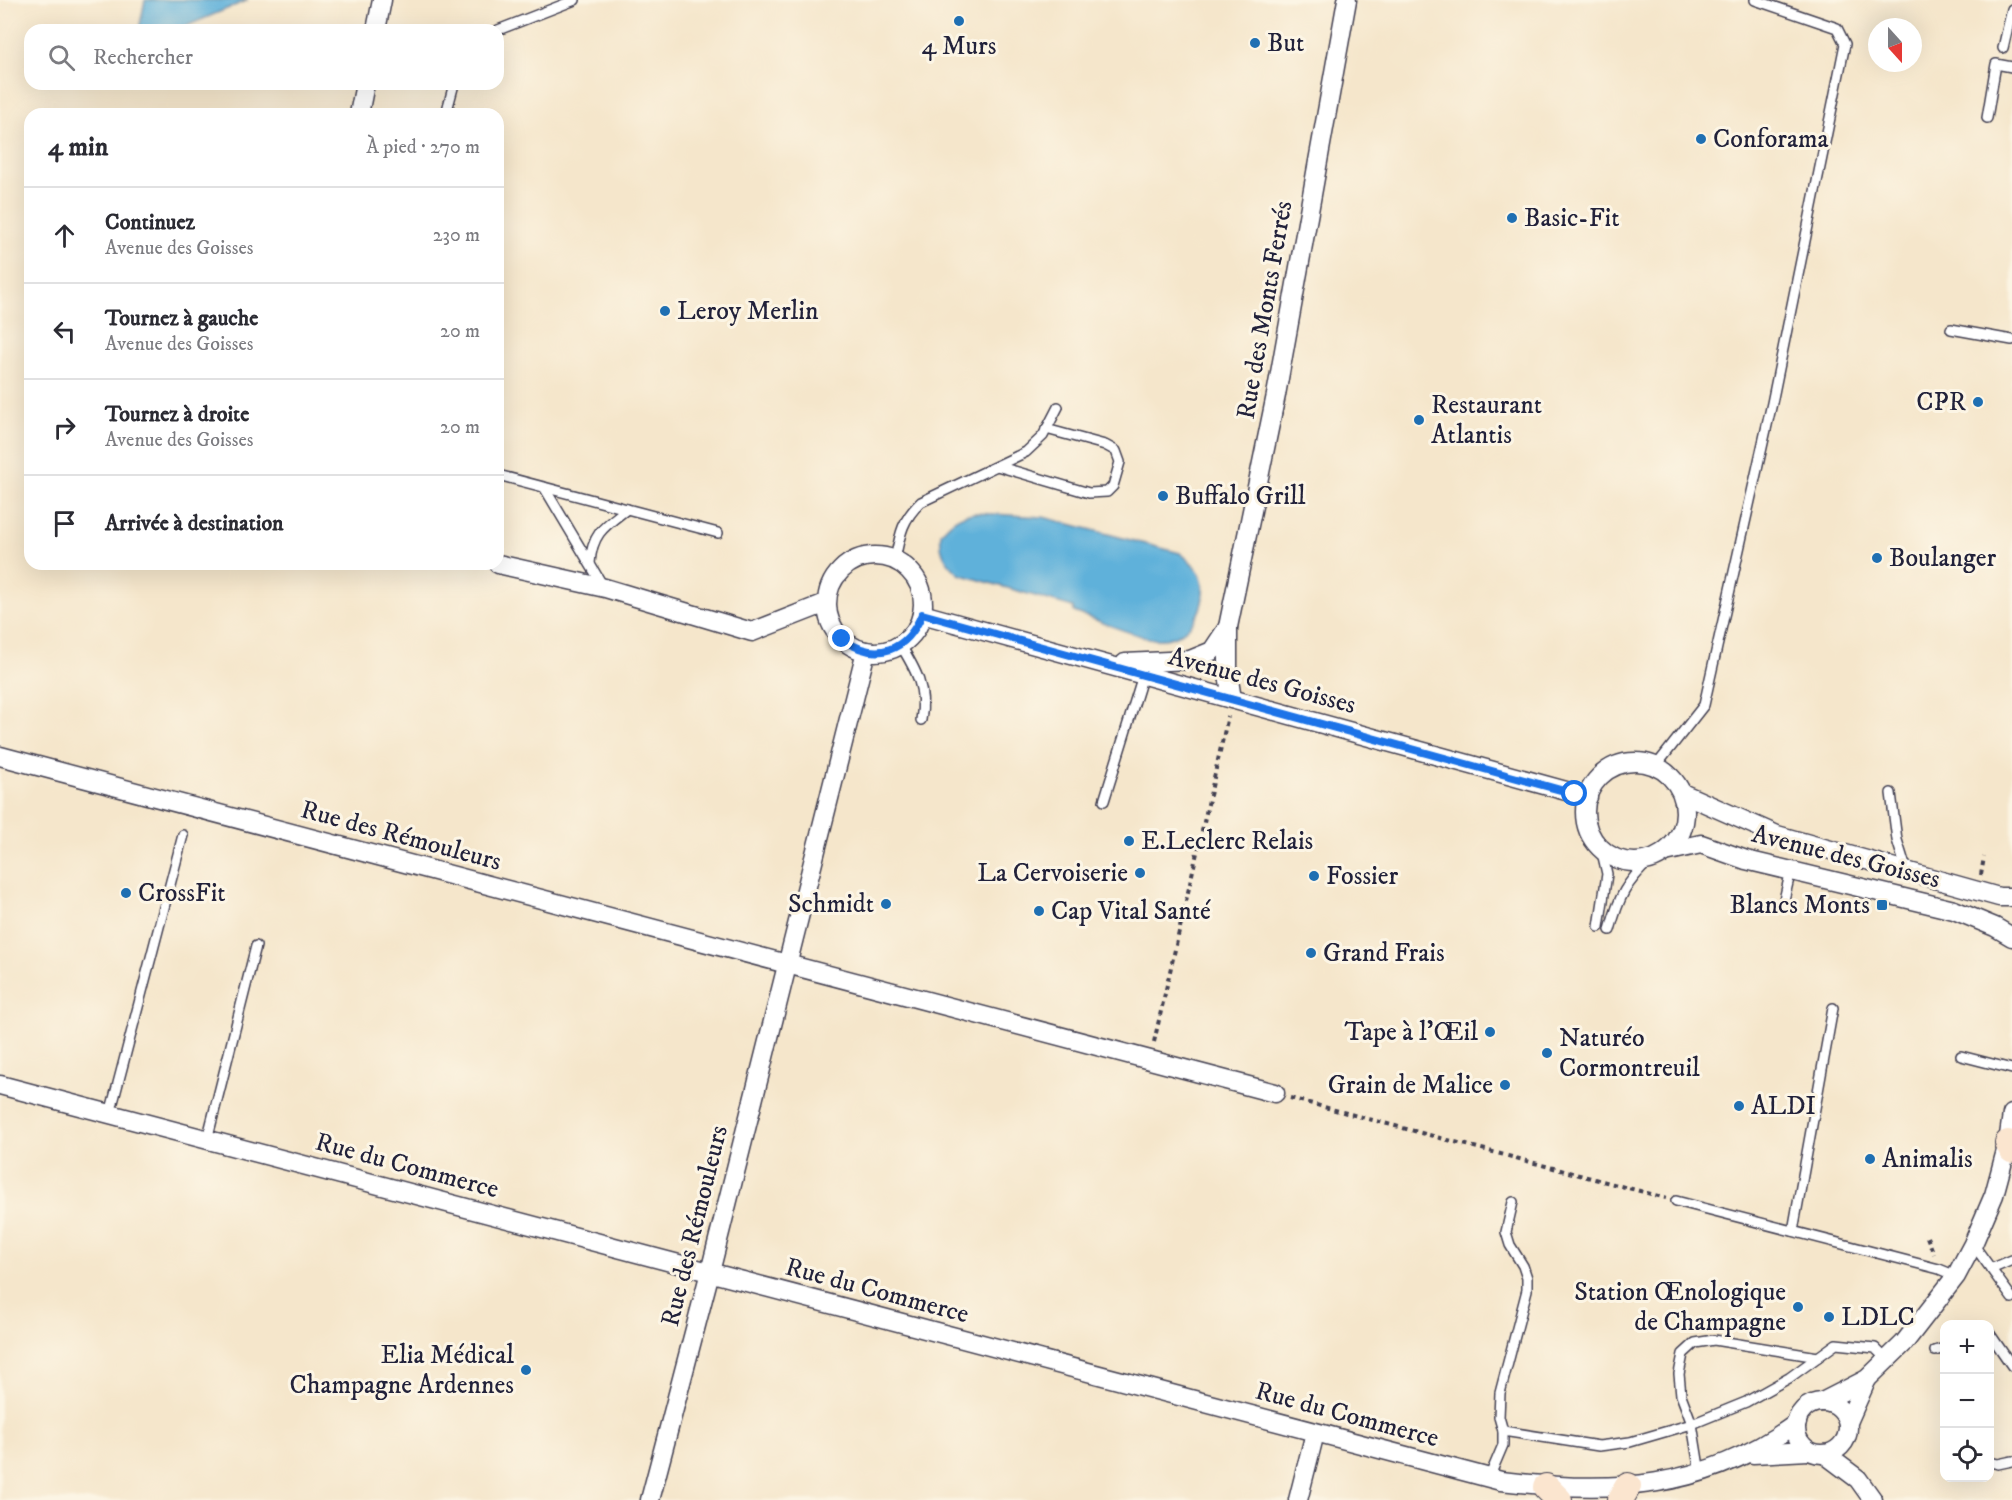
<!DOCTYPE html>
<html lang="fr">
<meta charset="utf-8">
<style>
body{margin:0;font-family:"IM FELL DW Pica",serif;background:#f7f7f7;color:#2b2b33}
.controls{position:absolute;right:18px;bottom:18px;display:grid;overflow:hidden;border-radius:12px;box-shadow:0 6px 24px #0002}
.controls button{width:54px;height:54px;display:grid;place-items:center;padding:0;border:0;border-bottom:2px solid #e1e1e2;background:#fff;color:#2b2b33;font:30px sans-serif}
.compass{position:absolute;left:1868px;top:18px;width:54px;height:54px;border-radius:50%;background:#fff;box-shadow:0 6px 24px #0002;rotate:159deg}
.stop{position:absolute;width:18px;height:18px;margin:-14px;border:4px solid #1a73e8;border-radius:50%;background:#fff}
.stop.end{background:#1a73e8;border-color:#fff;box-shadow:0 2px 6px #0008}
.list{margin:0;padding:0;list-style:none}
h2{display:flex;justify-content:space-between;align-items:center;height:78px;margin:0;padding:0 24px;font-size:26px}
h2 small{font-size:20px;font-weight:400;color:#7c7c81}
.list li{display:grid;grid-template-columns:39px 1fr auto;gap:18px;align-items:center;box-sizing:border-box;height:96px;padding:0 24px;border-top:2px solid #e1e1e2}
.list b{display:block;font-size:22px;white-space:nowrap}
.list p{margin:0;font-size:20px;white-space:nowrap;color:#7c7c81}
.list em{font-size:20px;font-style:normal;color:#7c7c81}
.icon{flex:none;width:33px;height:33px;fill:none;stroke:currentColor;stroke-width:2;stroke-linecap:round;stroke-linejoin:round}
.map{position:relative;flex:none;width:2012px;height:1500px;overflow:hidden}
.search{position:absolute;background:#fff;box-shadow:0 6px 24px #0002;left:24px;top:24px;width:480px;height:66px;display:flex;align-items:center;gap:15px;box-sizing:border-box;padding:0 21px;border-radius:18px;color:#7c7c81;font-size:22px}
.panel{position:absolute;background:#fff;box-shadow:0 6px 24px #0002;left:24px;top:108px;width:480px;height:462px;border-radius:18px}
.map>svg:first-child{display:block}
</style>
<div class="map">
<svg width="2012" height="1500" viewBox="0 0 2012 1500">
<rect width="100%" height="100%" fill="#fcf5e5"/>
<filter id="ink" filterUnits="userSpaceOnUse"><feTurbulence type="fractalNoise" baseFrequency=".0167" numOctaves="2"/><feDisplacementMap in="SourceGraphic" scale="12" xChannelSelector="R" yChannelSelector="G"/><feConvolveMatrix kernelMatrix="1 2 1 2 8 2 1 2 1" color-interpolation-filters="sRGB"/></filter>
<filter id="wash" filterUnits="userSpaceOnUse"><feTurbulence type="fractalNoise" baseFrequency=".008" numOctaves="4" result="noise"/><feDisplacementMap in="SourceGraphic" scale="24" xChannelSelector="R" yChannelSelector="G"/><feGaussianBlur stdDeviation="1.35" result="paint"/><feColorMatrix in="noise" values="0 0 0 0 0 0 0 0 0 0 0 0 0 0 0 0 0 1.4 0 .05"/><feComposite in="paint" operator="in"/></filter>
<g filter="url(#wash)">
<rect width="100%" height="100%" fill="#f5e6cb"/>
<g fill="#5fb1da" stroke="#406a8a" stroke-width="1.5">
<path d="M145,0H248L177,30H139Z"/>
<path d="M975,513L1043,517L1180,553C1190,561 1199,568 1202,581C1209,611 1185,643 1154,639C1130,635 1097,620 1074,612L1073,607L959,574C945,561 939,552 941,533C951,521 960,514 975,513Z"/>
</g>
</g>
<g filter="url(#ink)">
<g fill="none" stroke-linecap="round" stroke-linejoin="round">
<g stroke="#423f51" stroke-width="12">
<g id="service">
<path d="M498,30L575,0"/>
<path d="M2003,48L2012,9"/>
<path d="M446,114L454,84"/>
<path d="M1987,118L1996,64L2012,67"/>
<path d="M1951,329L2012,340"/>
<path d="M997,466L1089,493L1107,492L1113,486L1120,462L1116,451L1105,445L1046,429"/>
<path d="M498,475L718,533"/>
<path d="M544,487L603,586"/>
<path d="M895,560C900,534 902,520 921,502L1026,452L1043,436L1058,407"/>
<path d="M590,563C592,533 605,526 627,509"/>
<path d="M900,644C916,670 927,689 921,720"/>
<path d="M1656,766L1704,705L1772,403L1845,44L1837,28L1755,0"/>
<path d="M1891,793L1897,840L1907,872"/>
<path d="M1104,801L1143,675"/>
<path d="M1783,904L1791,870"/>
<path d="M1599,927L1607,874L1601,848"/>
<path d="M1610,930C1619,896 1626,883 1651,859"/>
<path d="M1961,1056L2012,1069"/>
<path d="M110,1114L183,835"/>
<path d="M207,1140L256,946"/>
<path d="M1676,1201L1939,1269L1956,1276"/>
<path d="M1793,1231L1833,1008"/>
<path d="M1973,1244L2012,1298"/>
<path d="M1991,1269L2012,1260"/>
<path d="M1990,1334L2012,1366"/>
<path d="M1935,1351L1944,1348"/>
<path d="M1503,1431L1599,1446L1630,1442L1692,1424L1746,1402L1789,1378L1836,1344L1875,1348L1887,1360"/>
<path d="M1990,1462L1998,1464L2012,1461"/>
<path d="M1700,1473L1692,1424L1681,1395L1679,1374L1683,1354L1695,1343L1714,1340L1818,1357"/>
<path d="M1489,1478L1503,1445V1431L1499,1417L1500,1393L1527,1290V1278L1523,1266L1510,1245L1506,1232L1513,1202"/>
</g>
</g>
<g stroke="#423f51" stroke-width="21">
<g id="minor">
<path d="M376,30L382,0"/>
<path d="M359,114L365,84"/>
<circle cx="875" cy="604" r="48"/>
<path d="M498,564L605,588L752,632L826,603"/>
<path d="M922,614L1588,797"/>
<path d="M1125,663L1190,660L1212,651L1228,627"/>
<path d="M1232,699L1228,674V627L1276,395L1347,0"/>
<path d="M0,756L1275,1093"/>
<circle cx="1635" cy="812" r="50"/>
<path d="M1682,793L1777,835L1999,897H2012"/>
<path d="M1665,852L1701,844L1746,860L1954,910L1995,927L2012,937"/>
<path d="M0,1085L1501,1481C1611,1494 1704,1491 1797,1423"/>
<path d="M1822,1402L1867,1379L1904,1343L1956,1276L1973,1244L1994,1195L2008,1143L2012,1114"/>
<circle cx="1822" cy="1428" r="26"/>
<path d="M1848,1422L1867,1379"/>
<path d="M1753,1454L1808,1451"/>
<path d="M1826,1455L1858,1479L1873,1500"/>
<path d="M650,1500L710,1272L866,651"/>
<path d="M1298,1500L1315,1433"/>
</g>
</g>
<g stroke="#423f51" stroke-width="28">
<g id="secondary">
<path d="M2008,1143L2012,1150"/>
<path d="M1546,1487L1559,1500"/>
<path d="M1620,1500L1628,1486"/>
</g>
</g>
<g stroke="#423f51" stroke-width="4" stroke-dasharray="4.5 4.5" stroke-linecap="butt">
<path d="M1981,875L1984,857"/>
<path d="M1154,1042L1228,716"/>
<path d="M1290,1098L1666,1198"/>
<path d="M1927,1237L1934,1254"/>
</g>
<use href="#service" stroke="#fff" stroke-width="9"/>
<use href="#minor" stroke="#fff" stroke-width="18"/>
<use href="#secondary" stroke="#fbe5cf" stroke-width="26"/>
</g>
</g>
<g fill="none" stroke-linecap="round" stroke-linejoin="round" filter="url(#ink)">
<path stroke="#1a73e8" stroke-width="8" d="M842,639C877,663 907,651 922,614L1575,794"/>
</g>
<g fill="#1f6fb2" stroke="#fcf5e5" stroke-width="2">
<circle cx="959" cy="21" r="6"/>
<circle cx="1255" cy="43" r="6"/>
<circle cx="1701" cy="139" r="6"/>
<circle cx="1512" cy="218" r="6"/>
<circle cx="665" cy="311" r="6"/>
<circle cx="1978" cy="402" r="6"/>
<circle cx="1419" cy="420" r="6"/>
<circle cx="1163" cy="496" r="6"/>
<circle cx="1877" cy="558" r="6"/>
<circle cx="1129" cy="841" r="6"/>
<circle cx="1140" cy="873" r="6"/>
<circle cx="1314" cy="876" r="6"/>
<circle cx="126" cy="893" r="6"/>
<circle cx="886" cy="904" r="6"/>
<rect x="1876" y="899" width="12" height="12" rx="3"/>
<circle cx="1039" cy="911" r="6"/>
<circle cx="1311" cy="953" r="6"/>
<circle cx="1490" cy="1032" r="6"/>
<circle cx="1547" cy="1053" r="6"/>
<circle cx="1505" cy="1085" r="6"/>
<circle cx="1739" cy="1106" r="6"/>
<circle cx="1870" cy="1159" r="6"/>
<circle cx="1798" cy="1307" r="6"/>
<circle cx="1829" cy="1317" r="6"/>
<circle cx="526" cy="1370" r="6"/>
</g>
<g text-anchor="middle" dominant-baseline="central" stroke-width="6" stroke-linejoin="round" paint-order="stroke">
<g font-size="26" fill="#22223b" stroke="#fcf5e5" text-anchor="start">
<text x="1267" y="43">But</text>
<text x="959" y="46" text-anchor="middle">4 Murs</text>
<text x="1713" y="139">Conforama</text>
<text x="1524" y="218">Basic-Fit</text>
<text x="677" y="311">Leroy Merlin</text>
<text x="1966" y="402" text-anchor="end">CPR</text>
<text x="1431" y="405">Restaurant<tspan x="1431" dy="30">Atlantis</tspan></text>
<text x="1175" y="496">Buffalo Grill</text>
<text x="1889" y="558">Boulanger</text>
<text x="1141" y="841">E.Leclerc Relais</text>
<text x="1128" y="873" text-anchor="end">La Cervoiserie</text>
<text x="1326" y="876">Fossier</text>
<text x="138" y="893">CrossFit</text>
<text x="874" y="904" text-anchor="end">Schmidt</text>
<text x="1870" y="905" text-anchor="end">Blancs Monts</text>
<text x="1051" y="911">Cap Vital Santé</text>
<text x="1323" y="953">Grand Frais</text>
<text x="1478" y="1032" text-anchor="end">Tape à l'Œil</text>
<text x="1559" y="1038">Naturéo<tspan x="1559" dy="30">Cormontreuil</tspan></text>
<text x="1493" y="1085" text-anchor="end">Grain de Malice</text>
<text x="1751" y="1106">ALDI</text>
<text x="1882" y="1159">Animalis</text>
<text x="1786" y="1292" text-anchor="end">Station Œnologique<tspan x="1786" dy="30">de Champagne</tspan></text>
<text x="1841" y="1317">LDLC</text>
<text x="514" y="1355" text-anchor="end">Elia Médical<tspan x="514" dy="30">Champagne Ardennes</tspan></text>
</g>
<g font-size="26" fill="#22223b" stroke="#fcf5e5">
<text transform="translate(1265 310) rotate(-80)">Rue des Monts Ferrés</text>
<text transform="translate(1262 681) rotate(15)">Avenue des Goisses</text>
<text transform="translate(401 836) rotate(15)">Rue des Rémouleurs</text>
<text transform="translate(1846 857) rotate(14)">Avenue des Goisses</text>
<text transform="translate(407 1166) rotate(15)">Rue du Commerce</text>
<text transform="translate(695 1226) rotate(-76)">Rue des Rémouleurs</text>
<text transform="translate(877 1291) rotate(15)">Rue du Commerce</text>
<text transform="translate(1347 1415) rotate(15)">Rue du Commerce</text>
</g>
</g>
</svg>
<div class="controls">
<button>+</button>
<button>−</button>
<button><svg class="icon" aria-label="locate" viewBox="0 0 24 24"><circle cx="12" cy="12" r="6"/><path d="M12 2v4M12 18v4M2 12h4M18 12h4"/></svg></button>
</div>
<svg class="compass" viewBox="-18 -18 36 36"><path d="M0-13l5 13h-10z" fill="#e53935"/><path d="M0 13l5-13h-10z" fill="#7c7c81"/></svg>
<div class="stop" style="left:1575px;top:794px"></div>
<div class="stop end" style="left:842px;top:639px"></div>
<div class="search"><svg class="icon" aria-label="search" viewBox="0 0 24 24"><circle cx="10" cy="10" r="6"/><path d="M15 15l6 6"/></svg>Rechercher</div>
<section class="panel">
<h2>4 min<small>À pied · 270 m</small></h2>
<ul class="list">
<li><svg class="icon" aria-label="ahead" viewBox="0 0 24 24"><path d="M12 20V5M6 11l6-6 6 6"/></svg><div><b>Continuez</b><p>Avenue des Goisses</p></div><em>230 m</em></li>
<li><svg class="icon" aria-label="left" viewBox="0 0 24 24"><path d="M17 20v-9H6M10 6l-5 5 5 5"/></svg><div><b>Tournez à gauche</b><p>Avenue des Goisses</p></div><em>20 m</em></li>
<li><svg class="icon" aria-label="right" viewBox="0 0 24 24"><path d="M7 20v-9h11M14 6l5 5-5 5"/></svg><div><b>Tournez à droite</b><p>Avenue des Goisses</p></div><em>20 m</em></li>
<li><svg class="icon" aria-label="arrive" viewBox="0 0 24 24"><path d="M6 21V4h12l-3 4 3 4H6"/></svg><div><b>Arrivée à destination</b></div></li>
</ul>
</section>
</div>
